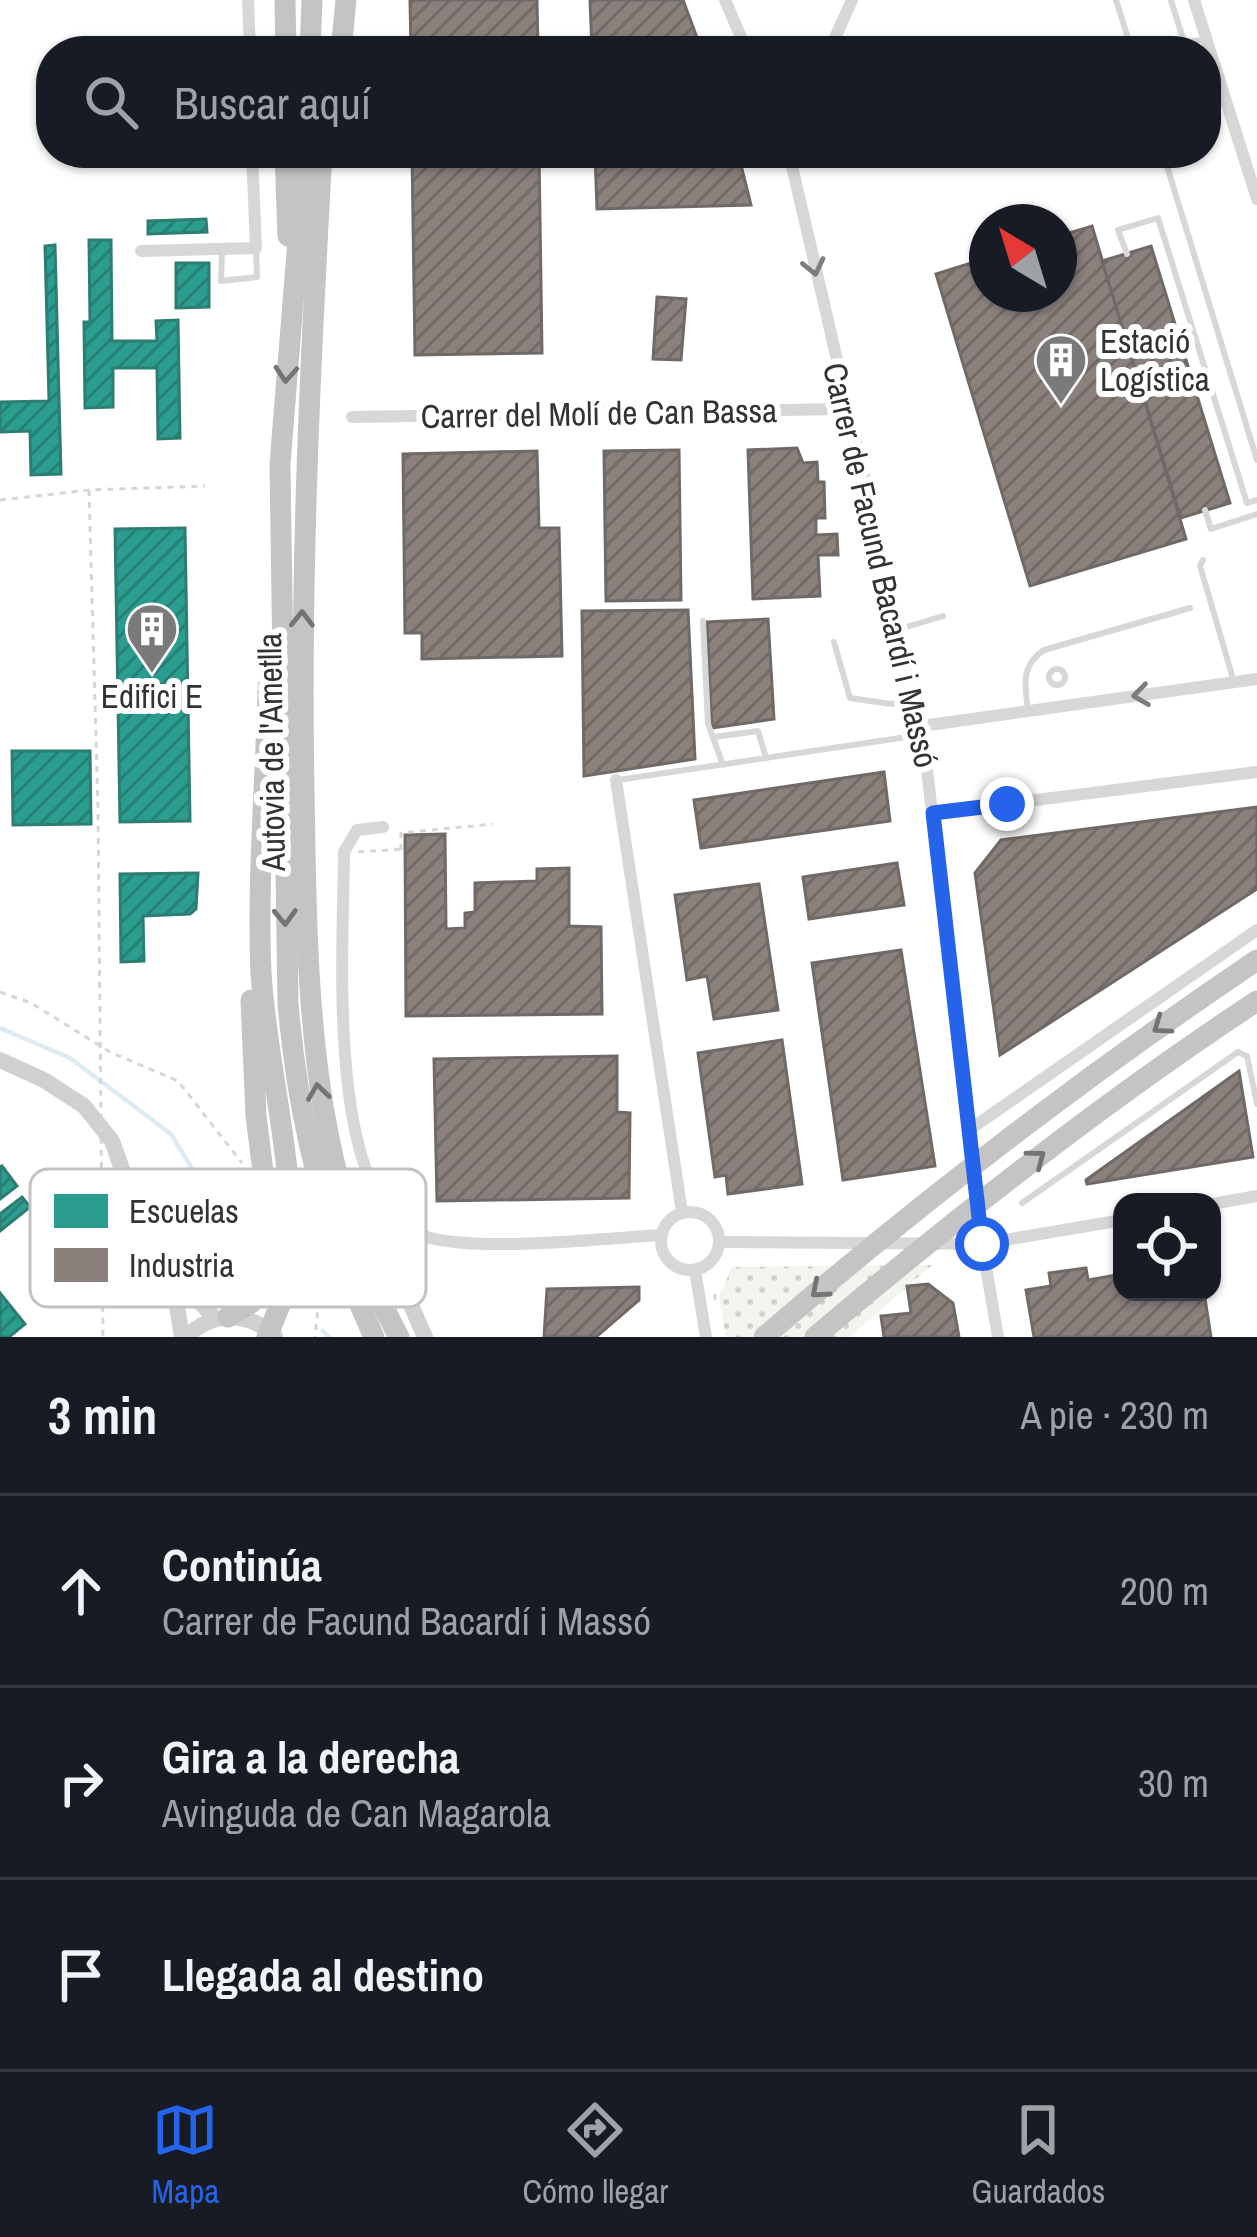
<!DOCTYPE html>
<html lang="es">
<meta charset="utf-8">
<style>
body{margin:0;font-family:"Archivo Narrow",sans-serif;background:#20242c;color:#f1f3f6}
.controls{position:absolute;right:36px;bottom:36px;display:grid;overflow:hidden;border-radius:24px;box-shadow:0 3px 9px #0004}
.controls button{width:108px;height:108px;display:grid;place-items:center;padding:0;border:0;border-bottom:3px solid #363941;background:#171b24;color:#f1f3f6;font:60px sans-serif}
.compass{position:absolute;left:969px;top:204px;width:108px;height:108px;border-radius:50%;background:#171b24;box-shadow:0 3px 9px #0004;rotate:322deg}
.stop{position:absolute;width:36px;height:36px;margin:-27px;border:9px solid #2563eb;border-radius:50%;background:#fff}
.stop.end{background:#2563eb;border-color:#fff;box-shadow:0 3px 12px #0008}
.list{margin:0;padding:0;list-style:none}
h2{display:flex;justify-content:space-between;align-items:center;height:156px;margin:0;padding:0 48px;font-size:51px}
h2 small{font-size:39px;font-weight:400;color:#9ea1a6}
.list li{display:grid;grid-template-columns:78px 1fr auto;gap:36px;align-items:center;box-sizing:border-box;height:192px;padding:0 48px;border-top:3px solid #363941}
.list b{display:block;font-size:45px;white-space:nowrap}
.list p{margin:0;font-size:39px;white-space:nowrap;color:#9ea1a6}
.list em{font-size:39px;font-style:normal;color:#9ea1a6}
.icon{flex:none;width:66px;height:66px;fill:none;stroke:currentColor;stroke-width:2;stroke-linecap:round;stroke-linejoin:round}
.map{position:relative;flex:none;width:1257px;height:1337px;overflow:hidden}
.search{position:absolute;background:#171b24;box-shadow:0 3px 9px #0004;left:36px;right:36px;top:36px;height:132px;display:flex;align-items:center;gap:30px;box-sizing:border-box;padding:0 42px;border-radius:48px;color:#9ea1a6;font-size:45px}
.sheet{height:732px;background:#171b24}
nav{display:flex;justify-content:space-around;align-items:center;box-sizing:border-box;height:168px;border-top:3px solid #363941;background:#171b24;font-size:33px;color:#9ea1a6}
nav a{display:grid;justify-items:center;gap:6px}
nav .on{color:#2563eb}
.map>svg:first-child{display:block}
</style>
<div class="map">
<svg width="1257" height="1337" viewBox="0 0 1257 1337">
<defs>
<pattern id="grass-dots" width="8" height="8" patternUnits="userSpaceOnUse" patternTransform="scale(3)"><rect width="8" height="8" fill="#f1f5ed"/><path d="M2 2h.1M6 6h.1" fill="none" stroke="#cfd2cc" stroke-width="1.8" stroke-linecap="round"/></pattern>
<pattern id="schools-hatch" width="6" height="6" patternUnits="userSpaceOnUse" patternTransform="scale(3)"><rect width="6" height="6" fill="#2a9d8f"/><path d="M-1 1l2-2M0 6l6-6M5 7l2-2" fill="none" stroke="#258175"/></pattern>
<pattern id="industry-hatch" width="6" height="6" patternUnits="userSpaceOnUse" patternTransform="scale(3)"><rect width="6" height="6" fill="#8a817c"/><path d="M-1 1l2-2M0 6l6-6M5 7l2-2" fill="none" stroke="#716a66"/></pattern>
</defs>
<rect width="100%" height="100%" fill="#fff"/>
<path fill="url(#grass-dots)" d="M932,1265L850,1337H726L719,1297L732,1267Z"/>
<g fill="url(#schools-hatch)" stroke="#2d7d73" stroke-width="3">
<path d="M206,219L207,232L148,234V221Z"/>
<path d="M89,240H111L112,341H157L156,321L178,320L180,438L158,439L157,368H113V407L85,408L84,322H90Z"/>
<path d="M55,245L61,474L31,475L30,431L0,432V402L49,401L45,246Z"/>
<path d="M176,263H209V307L176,308Z"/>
<path d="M185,528L190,821L120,822L115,529Z"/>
<path d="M12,751H90L91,824L13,825Z"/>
<path d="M198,873L196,909L190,914L143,916L144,961L121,962L120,874Z"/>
<path d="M2,1166L17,1186L0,1199V1167Z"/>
<path d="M22,1197L30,1207L0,1231V1214Z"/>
<path d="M0,1293L25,1324L9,1337H0Z"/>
</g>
<g fill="url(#industry-hatch)" stroke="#706a66" stroke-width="3">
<path d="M410,0H537L538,51H411Z"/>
<path d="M590,0H683L702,51H592Z"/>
<path d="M412,153H539L542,353L415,355Z"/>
<path d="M595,153H738L751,205L597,209Z"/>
<path d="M1092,226L1186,539L1030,586L936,274L987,258V294H1059V236Z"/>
<path d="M1151,246L1230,503L1181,518L1102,261Z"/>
<path d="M657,297L686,299L681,360L653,359Z"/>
<path d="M797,448L803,463L817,462L818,482H824L825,518H816V535L837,534L838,555H818L820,596L753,599L748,450Z"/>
<path d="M679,450L681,600L606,601L604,451Z"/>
<path d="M537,451L539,528H559L562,656L422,659V633H405L403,454Z"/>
<path d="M688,610L695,759L584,776L582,611Z"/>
<path d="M768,619L774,719L712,728L707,622Z"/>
<path d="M884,772L890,821L701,848L694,800Z"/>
<path d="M1257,807V889L1000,1055L975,873L1001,840Z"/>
<path d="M445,834L446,929L465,928V913L475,912V883L537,881V869L569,868V926L601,927L602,1014L406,1016L405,835Z"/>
<path d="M897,863L904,905L809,919L803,877Z"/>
<path d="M759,884L778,1010L714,1019L707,976L687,980L675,895Z"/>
<path d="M901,950L935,1166L843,1180L812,963Z"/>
<path d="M782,1040L802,1184L728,1194L726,1175L715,1177L698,1053Z"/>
<path d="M617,1056V1112L630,1113L629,1198L437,1201L434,1059Z"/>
<path d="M1239,1071L1253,1157L1087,1184L1086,1180Z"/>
<path d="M1086,1268L1088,1280L1122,1274V1292H1204L1211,1337H1034L1026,1290L1051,1286L1049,1273Z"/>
<path d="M928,1284L953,1303L959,1337H884L881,1316L911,1313L907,1286Z"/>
<path d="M639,1287V1300L596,1337H544L547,1289Z"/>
</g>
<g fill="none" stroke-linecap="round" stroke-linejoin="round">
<g stroke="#ddebf3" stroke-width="4.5">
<path d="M0,1028L70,1058L171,1134L249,1262"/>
<path d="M323,1331L329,1337"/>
</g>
<g stroke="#d6d6d6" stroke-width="3" stroke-dasharray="6 6" stroke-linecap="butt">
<path d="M0,500L89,490L205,486"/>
<path d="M401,850V833L493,824"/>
<path d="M358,852L405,849"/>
<path d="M0,992L31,1003L110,1052L178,1081L242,1163"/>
<path d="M313,1242L322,1269L315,1337"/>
<path d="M715,1294V1305"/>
</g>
<g stroke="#d7d7d7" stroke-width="6">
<path d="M1116,0L1132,51"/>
<path d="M1171,0L1184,42L1203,40"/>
<path d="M1163,153L1257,460"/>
<path d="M222,251L221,281L257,277L256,248"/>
<path d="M1127,254L1118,230L1158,218L1247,503L1257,500"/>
<path d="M1205,510L1211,529L1257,514"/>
<path d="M1203,560L1200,566L1234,682"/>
<path d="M703,621L708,724L723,765"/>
<path d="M900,629L943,616"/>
<path d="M834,642L850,698L891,704L915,698"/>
<circle cx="1057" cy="677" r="8"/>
<path d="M1028,711C1025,685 1020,666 1044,650L1190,608"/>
<path d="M714,737L758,731L766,758"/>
<path d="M618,780L920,735"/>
<path d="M1022,1203L1238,1052L1247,1056L1257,1104"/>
</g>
<g stroke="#d7d7d7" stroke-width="12">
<path d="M248,0L250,51"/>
<path d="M725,0L747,51"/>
<path d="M1194,0L1257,199"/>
<path d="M829,51L852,0"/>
<path d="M789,153L922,726L982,1244L998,1337"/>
<path d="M141,251L256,248L252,153"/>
<path d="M352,417L846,409"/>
<path d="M922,726L1257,679"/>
<path d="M616,780L682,1212"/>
<path d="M933,813L1257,772"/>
<path d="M383,827L357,830L344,852C344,938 324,1192 415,1233C464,1255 603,1238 661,1235"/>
<path d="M969,1130L1257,930"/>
<path d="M1212,1204L1257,1196"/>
<circle cx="690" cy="1241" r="29"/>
<path d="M720,1242L982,1244L1122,1220"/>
<path d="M695,1270L706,1337"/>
</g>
<g stroke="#d0d0d0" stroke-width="16">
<path d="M0,1060L44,1080L84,1106L112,1141L139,1217L173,1282L182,1337"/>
<path d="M418,1234C397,1283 404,1289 425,1337"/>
<path d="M172,1270L215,1319"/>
<path d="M186,1337C213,1311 247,1311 275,1336"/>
</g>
<g stroke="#c4c4c4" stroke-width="21">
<path d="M285,0L286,51"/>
<path d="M310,51L312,0"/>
<path d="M341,51L346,0"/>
<path d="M285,153L288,236"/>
<path d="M305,153L280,464L288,1004C298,1121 325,1230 374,1337"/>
<path d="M322,153C310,365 300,576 304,788C307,977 306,1166 399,1337"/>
<path d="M268,687C266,782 257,877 261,972C267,1078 303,1184 286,1290"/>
<path d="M228,1317L251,1303L260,1290L271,1235L256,1116L251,1000"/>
</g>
<path stroke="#d6d6d6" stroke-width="3" stroke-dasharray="6 6" stroke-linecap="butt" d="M89,490L98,809L103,1337"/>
<g stroke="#c4c4c4" stroke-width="21">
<path d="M267,1337L286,1290"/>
<path d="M764,1337C921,1202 1085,1076 1257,960"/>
<path d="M815,1337C957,1217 1102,1103 1257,1001"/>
</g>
</g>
<defs><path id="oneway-chevron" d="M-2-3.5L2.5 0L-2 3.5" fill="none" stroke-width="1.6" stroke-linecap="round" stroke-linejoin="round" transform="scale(3)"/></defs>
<g stroke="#7d7d7d">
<use href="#oneway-chevron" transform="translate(814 267) rotate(77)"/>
<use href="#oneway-chevron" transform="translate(1141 695) rotate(172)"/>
</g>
<g stroke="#747474">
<use href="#oneway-chevron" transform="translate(286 374) rotate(94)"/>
<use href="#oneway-chevron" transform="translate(302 619) rotate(-89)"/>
<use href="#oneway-chevron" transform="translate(285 917) rotate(88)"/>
<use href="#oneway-chevron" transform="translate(1161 1026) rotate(145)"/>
<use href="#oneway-chevron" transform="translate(318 1092) rotate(-98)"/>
<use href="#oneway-chevron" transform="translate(1037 1158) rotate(-37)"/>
<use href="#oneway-chevron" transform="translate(819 1290) rotate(139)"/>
</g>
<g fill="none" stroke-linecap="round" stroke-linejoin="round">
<path stroke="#2563eb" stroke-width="15" d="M982,1244L933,813L1007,804"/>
</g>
<defs>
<g id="building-pin" transform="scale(2.7)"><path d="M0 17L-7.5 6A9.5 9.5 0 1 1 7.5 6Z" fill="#7a7a7a" stroke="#fff"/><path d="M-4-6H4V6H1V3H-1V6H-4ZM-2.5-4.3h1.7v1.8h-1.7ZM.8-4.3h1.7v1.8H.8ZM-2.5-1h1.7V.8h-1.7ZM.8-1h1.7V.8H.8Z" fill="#fff"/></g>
</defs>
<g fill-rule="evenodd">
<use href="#building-pin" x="1061" y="360"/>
<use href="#building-pin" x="152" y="629"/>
</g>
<g text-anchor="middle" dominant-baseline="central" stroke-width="12" stroke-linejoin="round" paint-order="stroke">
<g font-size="33" fill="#333" stroke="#fff" text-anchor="start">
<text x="1100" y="341">Estació<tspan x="1100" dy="38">Logística</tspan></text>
<text x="152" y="696" text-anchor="middle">Edifici E</text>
</g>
<g font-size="33" fill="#333" stroke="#fff">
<text transform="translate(599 413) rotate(-1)">Carrer del Molí de Can Bassa</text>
<text transform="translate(881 565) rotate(77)">Carrer de Facund Bacardí i Massó</text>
<text transform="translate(271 752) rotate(-91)">Autovia de l'Ametlla</text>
</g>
</g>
<rect x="30" y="1169" width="396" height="138" rx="18" fill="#fff" stroke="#c2c2c2" stroke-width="3"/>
<rect x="54" y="1194" width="54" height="34" fill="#2a9d8f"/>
<rect x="54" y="1248" width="54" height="34" fill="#8a817c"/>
<g font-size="33" fill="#333">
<text x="129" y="1223">Escuelas</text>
<text x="129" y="1277">Industria</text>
</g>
</svg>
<div class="controls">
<button><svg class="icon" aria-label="locate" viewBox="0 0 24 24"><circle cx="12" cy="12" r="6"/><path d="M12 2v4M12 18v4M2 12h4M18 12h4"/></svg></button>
</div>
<svg class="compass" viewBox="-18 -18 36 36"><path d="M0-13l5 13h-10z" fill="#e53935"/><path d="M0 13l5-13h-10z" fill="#9ea1a6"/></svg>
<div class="stop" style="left:982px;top:1244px"></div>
<div class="stop end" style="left:1007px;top:804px"></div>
<div class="search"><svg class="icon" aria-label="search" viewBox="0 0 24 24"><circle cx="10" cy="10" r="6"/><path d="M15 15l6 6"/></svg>Buscar aquí</div>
</div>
<section class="sheet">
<h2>3 min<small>A pie · 230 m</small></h2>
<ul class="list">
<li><svg class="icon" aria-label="ahead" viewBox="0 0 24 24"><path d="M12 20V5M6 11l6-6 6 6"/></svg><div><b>Continúa</b><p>Carrer de Facund Bacardí i Massó</p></div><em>200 m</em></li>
<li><svg class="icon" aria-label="right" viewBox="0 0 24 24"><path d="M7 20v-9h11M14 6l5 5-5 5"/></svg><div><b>Gira a la derecha</b><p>Avinguda de Can Magarola</p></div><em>30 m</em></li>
<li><svg class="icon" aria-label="arrive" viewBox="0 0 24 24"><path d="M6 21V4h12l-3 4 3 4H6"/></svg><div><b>Llegada al destino</b></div></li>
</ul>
</section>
<nav>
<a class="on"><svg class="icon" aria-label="map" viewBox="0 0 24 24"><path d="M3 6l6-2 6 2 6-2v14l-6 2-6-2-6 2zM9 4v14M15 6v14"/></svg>Mapa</a>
<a><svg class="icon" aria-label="directions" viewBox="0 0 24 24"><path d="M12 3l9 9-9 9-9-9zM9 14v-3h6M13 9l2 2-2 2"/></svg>Cómo llegar</a>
<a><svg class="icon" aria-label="saved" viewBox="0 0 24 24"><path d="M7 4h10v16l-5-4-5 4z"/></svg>Guardados</a>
</nav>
